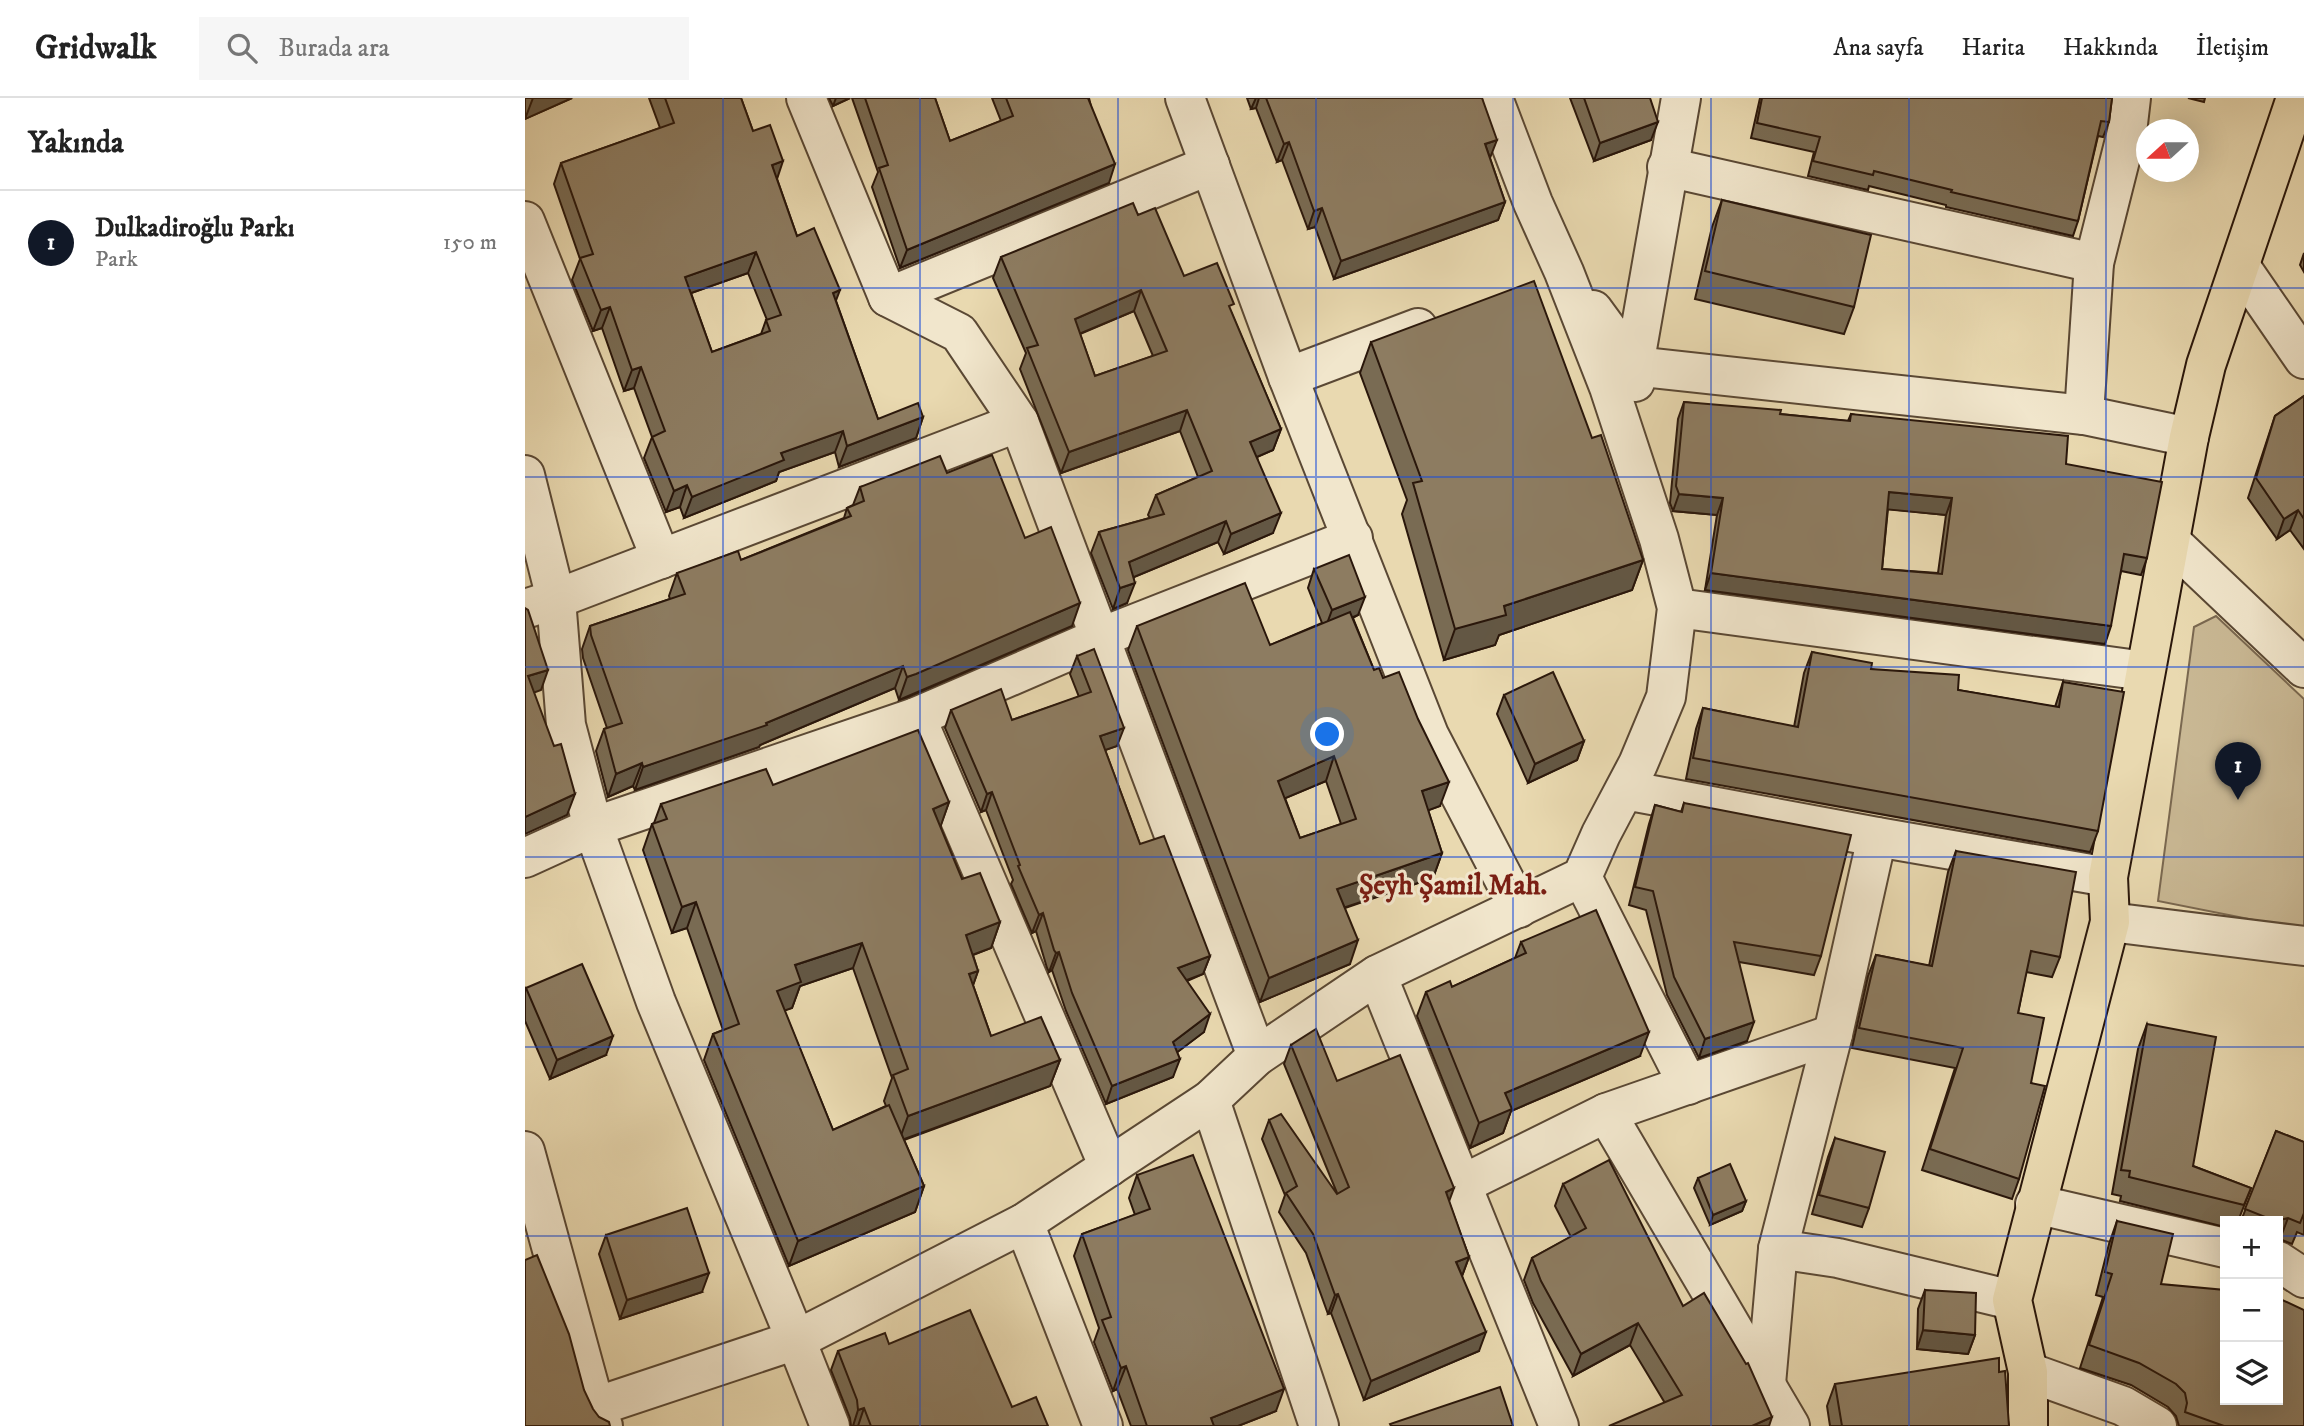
<!DOCTYPE html>
<html lang="tr">
<meta charset="utf-8">
<style>
body{margin:0;font-family:"IM FELL DW Pica",serif;background:#f6f6f6;color:#222}
.controls{position:absolute;right:21px;bottom:21px;display:grid;overflow:hidden;border-radius:0px;box-shadow:0 7px 28px #0002}
.controls button{width:63px;height:63px;display:grid;place-items:center;padding:0;border:0;border-bottom:2px solid #e0e0e0;background:#fff;color:#222;font:35px sans-serif}
.compass{position:absolute;left:1611px;top:21px;width:63px;height:63px;border-radius:50%;background:#fff;box-shadow:0 7px 28px #0002;rotate:249deg}
.you{position:absolute;left:803px;top:637px;width:24px;height:24px;margin:-18px;border:5px solid #fff;border-radius:50%;background:#1a73e8;box-shadow:0 0 0 10px #1a73e833}
.badge{display:grid;place-items:center;width:46px;height:46px;border-radius:50%;background:#111827;color:#fff;font-size:23px;font-weight:700}
.pin{position:absolute;translate:-50% -58px;filter:drop-shadow(0 2px 4px #0008)}
.pin::after{content:'';position:absolute;top:37px;width:24px;height:21px;background:inherit;clip-path:polygon(0 0,100% 0,50% 100%)}
.list{margin:0;padding:0;list-style:none}
h2{display:flex;justify-content:space-between;align-items:center;height:91px;margin:0;padding:0 28px;font-size:30px}
h2 small{font-size:23px;font-weight:400;color:#767676}
.list li{display:grid;grid-template-columns:46px 1fr auto;gap:21px;align-items:center;box-sizing:border-box;height:105px;padding:0 28px;border-top:2px solid #e0e0e0}
.list b{display:block;font-size:26px;white-space:nowrap}
.list p{margin:0;font-size:23px;white-space:nowrap;color:#767676}
.list em{font-size:23px;font-style:normal;color:#767676}
.icon{flex:none;width:38px;height:38px;fill:none;stroke:currentColor;stroke-width:2;stroke-linecap:round;stroke-linejoin:round}
.map{position:relative;flex:none;width:1779px;height:1328px;overflow:hidden}
header{display:flex;align-items:center;gap:42px;box-sizing:border-box;height:98px;padding:0 35px;background:#fff;border-bottom:2px solid #e0e0e0}
header strong{font-size:33px}
nav{display:flex;gap:38px;margin-inline-start:auto;font-size:24px}
.search{width:490px;height:63px;background:#f6f6f6;display:flex;align-items:center;gap:18px;box-sizing:border-box;padding:0 24px;border-radius:0px;color:#767676;font-size:26px}
main{display:flex}
aside{flex:1;background:#fff}
.map>svg:first-child{display:block}
</style>
<header>
<strong>Gridwalk</strong>
<div class="search"><svg class="icon" aria-label="search" viewBox="0 0 24 24"><circle cx="10" cy="10" r="6"/><path d="M15 15l6 6"/></svg>Burada ara</div>
<nav><a>Ana sayfa</a><a>Harita</a><a>Hakkında</a><a>İletişim</a></nav>
</header>
<main>
<aside>
<h2>Yakında<small></small></h2>
<ul class="list">
<li><span class="badge">1</span><div><b>Dulkadiroğlu Parkı</b><p>Park</p></div><em>150 m</em></li>
</ul>
</aside>
<div class="map">
<svg width="1779" height="1328" viewBox="0 0 1779 1328">
<rect width="100%" height="100%" fill="#e9d9b0"/>
<filter id="stains"><feTurbulence type="fractalNoise" baseFrequency=".00286" numOctaves="4"/><feColorMatrix values="0 0 0 0 .2 0 0 0 0 .09 0 0 0 0 .02 0 0 0 .5 -.17"/></filter>
<radialGradient id="worn" r=".72"><stop offset=".6" stop-color="#630" stop-opacity="0"/><stop offset="1" stop-color="#630" stop-opacity=".3"/></radialGradient>
<path fill="#c9b894" stroke="#7a6850" stroke-width="2" d="M1691,518L1779,601V832L1633,803L1669,529Z"/>
<g fill="none" stroke-linecap="round" stroke-linejoin="round">
<g stroke="#5a4834" stroke-width="42">
<g id="minor">
<path d="M281,0L363,199L434,235L494,324L732,958"/>
<path d="M660,0L763,279L904,637L994,810"/>
<path d="M1142,69L1569,165"/>
<path d="M0,123L136,461"/>
<path d="M1715,168L1779,261"/>
<path d="M363,199L685,67"/>
<path d="M1068,212L1109,268L1559,317L1664,339"/>
<path d="M763,279L893,230"/>
<path d="M1110,284L1109,268L1156,0"/>
<path d="M1559,317L1569,165L1602,34L1606,0"/>
<path d="M0,377L31,501L41,627L68,729L131,904L271,1242L305,1328"/>
<path d="M1645,443L1779,570"/>
<path d="M1152,510L1620,573"/>
<path d="M0,511L31,501L494,324"/>
<path d="M391,619L584,1069"/>
<path d="M1100,692L1352,739L1583,779"/>
<path d="M0,760L68,729L391,619L576,539L828,440"/>
<path d="M1057,779L1163,987"/>
<path d="M1585,824L1779,848"/>
<path d="M852,877L1034,1328"/>
<path d="M685,1002L794,1328"/>
<path d="M1081,1015L1265,1328"/>
<path d="M0,1053L70,1309L78,1328"/>
<path d="M938,1086L1081,1015L1308,936"/>
<path d="M1510,1106L1700,1150"/>
<path d="M499,1125L578,1328"/>
<path d="M1253,1151L1313,1160L1487,1202"/>
<path d="M1753,1163L1779,1180"/>
<path d="M1503,1274L1598,1308L1632,1328"/>
<path d="M1241,1286L1253,1151L1308,936L1352,739"/>
<path d="M70,1309L271,1242L499,1125L685,1002L732,958L852,877L1057,779L1076,736L1113,666L1141,599L1152,510L1134,441L1084,289L1039,174L1008,105L968,0"/>
</g>
</g>
<g stroke="#2a170b" stroke-width="42">
<path id="major" d="M1503,1328V1274L1487,1202L1585,824L1583,779L1664,339L1681,267L1771,0"/>
</g>
<use href="#minor" stroke="#f1e6cc" stroke-width="38"/>
<use href="#major" stroke="#e9d9b0" stroke-width="38"/>
</g>
<g fill="#796b53" stroke="#2a170b" stroke-width="2" fill-rule="evenodd">
<path d="M0,0H47L0,21Z"/>
<path d="M124,0H216L228,33L252,81L272,138L311,203L353,321L398,319L391,340L314,369L310,354L254,374L251,383L159,420L155,409L141,414L119,360L127,339L109,290L99,293L77,230L68,233L47,182L55,161L29,86L36,65L135,30ZM223,175L242,222H241L236,236L187,254L166,195Z"/>
<path d="M304,0H325L308,8Z"/>
<path d="M327,0H410L425,43L476,23L467,0H564L584,85L375,170L347,89L353,74Z"/>
<path d="M722,0H957L965,60L980,104L973,122L809,181L790,129L783,131L757,62L752,64L731,10L726,11Z"/>
<path d="M1045,0H1125L1126,42L1069,63Z"/>
<path d="M1235,0H1587L1584,24L1578,39L1573,38L1553,123L1548,138L1421,109V107L1344,88L1343,92L1283,78L1289,54L1226,40Z"/>
<path d="M1663,0H1680L1679,4Z"/>
<path d="M1197,102L1329,209L1319,236L1170,201L1187,129Z"/>
<path d="M613,117L659,178L706,214L756,331L748,352L732,359L748,435L699,456L693,444L609,479L602,505L588,511L566,455L574,434L625,420L623,417L631,397L673,379L655,333L536,375L495,271L501,255L468,180L476,159ZM609,213L628,258L570,278L555,236Z"/>
<path d="M1779,155V174L1775,167Z"/>
<path d="M846,244L1067,340L1118,462L1107,492L974,537L970,547L919,562L877,416L882,402L835,275Z"/>
<path d="M1779,298V451L1765,432L1752,441L1723,400L1750,318Z"/>
<path d="M1159,304L1255,316L1323,323L1326,316L1541,366L1622,460L1616,477L1596,473L1580,546L1180,492L1192,417L1148,413L1145,405L1153,321ZM1363,411L1421,417L1413,475L1357,471Z"/>
<path d="M422,375L500,440L547,528L383,599L374,602L370,590L235,647L234,649L110,692L108,688L83,699L71,653L79,631L82,630L58,560L57,551L65,528L145,501L144,498L152,475L216,462L319,420L322,410L328,407L335,389Z"/>
<path d="M789,471L833,517L828,520L849,572L915,708L903,712L917,755L908,780L820,810L825,866L735,904L603,552L612,528L745,547L797,525L783,490ZM801,683L816,726L775,740L760,700Z"/>
<path d="M1287,554L1346,571L1433,592L1530,609L1538,584L1573,733L1565,754L1161,681L1171,631L1178,610L1269,629L1279,575Z"/>
<path d="M552,558L592,648L580,652L615,746L685,858L678,876L662,883L679,934L652,954L648,979L581,1006L541,913L527,872L524,874L522,870L511,833L507,835L486,786L488,782L461,712L456,714L420,630L426,612L487,622L554,599L545,576Z"/>
<path d="M979,597L1059,643L1052,662L1003,685L972,616Z"/>
<path d="M248,687L424,704L415,729L437,781L475,824L466,850L448,857L453,873L448,887L466,938L535,962L525,988L379,1042L399,1088L390,1114L264,1168L179,962L188,936L198,932L162,830L147,835L118,752L127,726L129,725L136,706ZM328,870L367,980L359,1003L361,1008L308,1032L259,912L267,910L275,888Z"/>
<path d="M1159,705L1296,858L1289,877L1214,864L1222,943L1174,960L1142,897L1121,812L1104,807L1124,726L1130,707L1156,714Z"/>
<path d="M1431,753L1535,859L1527,879L1501,874L1493,915L1506,985L1494,1081L1487,1101L1397,1072L1430,970L1327,950L1343,878L1351,857L1404,868L1423,774Z"/>
<path d="M996,844L1115,958L986,1013L978,1035L945,1050L892,918L901,894L927,889L990,860Z"/>
<path d="M1,890L81,957L25,981L0,923V893Z"/>
<path d="M1622,926L1668,1068L1726,1090L1713,1123H1700V1129L1595,1103L1596,1098L1587,1096L1613,951Z"/>
<path d="M766,947L812,983L924,1104L944,1159L937,1178L954,1253L839,1302L806,1215L803,1216L781,1155L754,1114L760,1097L737,1041L744,1022L812,1095L759,966Z"/>
<path d="M1751,1033L1779,1044V1137L1772,1134L1767,1146L1755,1141L1753,1142V1123H1716Z"/>
<path d="M1310,1040L1344,1110L1337,1129L1287,1116L1303,1059Z"/>
<path d="M612,1077L751,1313L713,1328H606L592,1291L588,1293L569,1244L574,1230L549,1158L557,1136L610,1117L604,1100Z"/>
<path d="M1173,1080L1221,1103L1217,1113L1185,1127L1169,1090Z"/>
<path d="M1038,1086L1158,1208L1244,1328L1140,1305L1105,1247L1048,1278L1008,1205L999,1182L1007,1160L1046,1139L1030,1108Z"/>
<path d="M1592,1123L1636,1186L1779,1328H1654L1651,1318L1643,1309L1606,1287L1555,1270L1578,1199L1571,1197L1584,1146Z"/>
<path d="M81,1137L177,1194L95,1221L74,1156Z"/>
<path d="M1400,1192L1450,1237L1443,1256L1392,1251L1393,1211Z"/>
<path d="M364,1246L487,1309L523,1328H326L325,1320L306,1272L313,1253Z"/>
<path d="M1474,1274L1484,1328H1305L1302,1308L1310,1286Z"/>
</g>
<g fill="#635744" stroke="#2a170b" stroke-width="2">
<path d="M8,0H47L0,21Z"/>
<path d="M311,0H325L308,8Z"/>
<path d="M731,0H734L731,10L726,11Z"/>
<path d="M1133,24L1126,42L1069,63L1075,45Z"/>
<path d="M972,42L965,60L960,46Z"/>
<path d="M764,44L757,62L752,64L759,46Z"/>
<path d="M258,63L251,84L247,67Z"/>
<path d="M590,66L584,85L375,170L382,152Z"/>
<path d="M980,104L973,122L809,181L816,163Z"/>
<path d="M797,110L790,129L783,131L789,113Z"/>
<path d="M231,154L223,175L152,200L160,179Z"/>
<path d="M315,192L307,213L308,195Z"/>
<path d="M616,192L609,213L542,241L550,221Z"/>
<path d="M85,209L77,230L68,233L76,212Z"/>
<path d="M116,269L109,290L99,293L107,272Z"/>
<path d="M662,312L655,333L536,375L544,354Z"/>
<path d="M398,319L391,340L314,369L322,348Z"/>
<path d="M756,331L748,352L718,365L725,344Z"/>
<path d="M318,333L310,354L254,374L251,383L159,420L167,399L256,355Z"/>
<path d="M162,387L155,409L141,414L149,393Z"/>
<path d="M1364,394L1427,400L1421,417L1358,411Z"/>
<path d="M1154,396L1198,400L1192,417L1148,413Z"/>
<path d="M1773,412L1765,432L1752,441L1759,421Z"/>
<path d="M756,415L748,435L699,456L706,436Z"/>
<path d="M701,423L693,444L597,484L604,464Z"/>
<path d="M1118,462L1107,492L974,537L970,547L919,562L930,531L979,508Z"/>
<path d="M1186,475L1586,528L1580,546L1180,492Z"/>
<path d="M610,485L602,505L588,511L595,490Z"/>
<path d="M840,499L833,517L800,531L807,512Z"/>
<path d="M555,505L547,528L374,602L382,579Z"/>
<path d="M378,568L370,590L235,647L234,649L110,692L118,669L241,625Z"/>
<path d="M23,572L16,592L0,598L3,578Z"/>
<path d="M599,630L592,648L569,656L575,638Z"/>
<path d="M1059,643L1052,662L1003,685L1010,666Z"/>
<path d="M809,658L801,683L744,707L753,683Z"/>
<path d="M117,665L108,688L83,699L91,676Z"/>
<path d="M924,684L915,708L888,718L897,693Z"/>
<path d="M467,694L461,712L456,714L462,696Z"/>
<path d="M50,696L42,717L0,736V719Z"/>
<path d="M424,704L415,730L408,711Z"/>
<path d="M917,755L908,780L803,815L812,791Z"/>
<path d="M171,804L162,830L147,835L157,809Z"/>
<path d="M518,815L511,833L507,835L514,817Z"/>
<path d="M475,824L466,850L431,863L441,837Z"/>
<path d="M833,842L825,866L735,904L744,880Z"/>
<path d="M337,845L328,870L275,888L267,910L242,919L252,893L270,867Z"/>
<path d="M534,854L527,872L524,874L531,855Z"/>
<path d="M685,858L678,876L646,888L653,870Z"/>
<path d="M453,873L444,899V876Z"/>
<path d="M685,916L679,934L642,962L648,944Z"/>
<path d="M1229,924L1222,943L1174,960L1180,941Z"/>
<path d="M1124,934L1115,958L986,1013L978,1035L945,1050L954,1025L980,995Z"/>
<path d="M88,938L81,957L25,981L32,962Z"/>
<path d="M655,961L648,979L581,1006L587,988Z"/>
<path d="M535,962L525,988L374,1043L383,1018Z"/>
<path d="M399,1088L390,1114L264,1168L273,1143Z"/>
<path d="M929,1090L922,1109L921,1094Z"/>
<path d="M1221,1103L1217,1113L1185,1127L1188,1117Z"/>
<path d="M1763,1120L1755,1141L1753,1142V1123H1750Z"/>
<path d="M944,1159L937,1178L931,1164Z"/>
<path d="M184,1175L177,1194L95,1221L102,1202Z"/>
<path d="M813,1196L806,1215L803,1216L810,1197Z"/>
<path d="M1113,1225L1105,1247L1048,1278L1056,1256Z"/>
<path d="M1398,1232L1450,1237L1443,1256L1392,1251Z"/>
<path d="M961,1234L954,1253L839,1302L846,1283Z"/>
<path d="M601,1268L592,1291L588,1293L596,1270Z"/>
<path d="M759,1291L751,1313L713,1328H683L686,1320Z"/>
<path d="M339,1310L333,1328H328L333,1312Z"/>
<path d="M1247,1319L1244,1328H1227Z"/>
</g>
<g fill="#8d7c61" stroke="#2a170b" stroke-width="2" fill-rule="evenodd">
<path d="M140,0H216L228,33L245,27L258,63L247,67L272,138L289,130L315,192L308,195L353,321L393,305L398,319L322,348L318,333L256,355L259,362L167,399L162,387L149,393L127,339L140,333L116,269L107,272L85,209L76,212L55,160L68,156L36,65L149,25ZM231,154L256,217L241,222L245,233L187,254L160,179Z"/>
<path d="M340,0H410L425,43L488,18L481,0H563L590,66L382,152L354,70L363,67Z"/>
<path d="M741,0H957L972,42L960,46L980,104L816,163L797,110L789,113L764,44L759,46Z"/>
<path d="M1059,0H1125L1133,24L1075,45Z"/>
<path d="M1237,0H1587L1584,24L1576,23L1553,123L1426,94L1427,92L1349,73L1348,77L1288,63L1295,39L1232,25Z"/>
<path d="M1197,102L1346,137L1329,209L1180,173Z"/>
<path d="M608,105L613,117L630,110L659,178L692,165L709,206L704,208L756,331L725,344L756,415L706,436L701,423L604,464L610,485L595,490L574,434L639,416L631,397L687,373L662,312L544,354L502,250L513,247L476,159ZM616,192L642,253L570,278L550,221Z"/>
<path d="M1009,183L1067,340L1076,337L1118,462L979,508L981,517L930,531L888,385L897,383L846,244Z"/>
<path d="M1779,298V421L1773,412L1759,421L1731,380L1750,318Z"/>
<path d="M1159,304L1256,312L1255,316L1325,323L1326,316L1543,338L1541,366L1637,384L1622,460L1599,456L1586,528L1186,475L1198,400L1154,396L1151,388ZM1364,394L1427,400L1417,476L1357,471Z"/>
<path d="M467,357L500,440L526,429L555,505L391,576L382,579L378,568L241,625L242,627L118,669L117,665L91,676L79,631L97,625L66,537L65,528L160,496L152,475L213,453L216,462L326,418L322,410L339,403L335,389L415,358L422,375Z"/>
<path d="M824,457L840,499L807,512L789,471Z"/>
<path d="M720,485L745,547L825,514L849,572L854,570L858,580L874,574L893,621L924,684L897,693L917,755L812,791L833,842L744,880L612,528ZM809,658L831,721L775,740L753,683Z"/>
<path d="M0,510L3,512L23,572L3,578L29,648L36,646L50,696L0,719Z"/>
<path d="M569,551L599,630L575,638L615,746L639,738L685,858L653,870L685,916L648,944L655,961L587,988L547,895L534,854L531,855L529,852L518,815L514,817L493,768L495,767L467,694L462,696L426,612L476,591L487,622L566,594L552,558Z"/>
<path d="M1287,554L1347,565L1346,571L1434,577L1433,592L1534,609L1538,584L1599,594L1573,733L1168,660L1178,610L1273,629Z"/>
<path d="M1028,574L1059,643L1010,666L979,597Z"/>
<path d="M393,632L424,704L408,711L437,781L455,775L475,824L441,837L453,873L444,876L466,938L516,919L535,962L383,1018L368,977L383,971L337,845L270,867L276,884L252,893L308,1032L364,1007L399,1088L273,1143L188,936L214,926L171,804L157,809L127,726L142,721L136,706L241,671L248,687Z"/>
<path d="M1159,705L1326,737L1296,858L1209,844L1229,924L1180,941L1149,879L1128,793L1110,789L1130,707L1157,714Z"/>
<path d="M1431,753L1551,774L1535,859L1506,853L1493,915L1519,920L1506,985L1520,988L1494,1081L1405,1051L1438,950L1334,930L1351,857L1407,868Z"/>
<path d="M1071,812L1124,934L980,995L987,1011L954,1025L901,894L925,883L927,889L1001,855L996,844Z"/>
<path d="M57,866L88,938L32,962L1,890Z"/>
<path d="M1622,926L1691,939L1668,1068L1726,1090L1719,1107L1604,1079L1605,1073L1596,1072Z"/>
<path d="M791,931L812,983L875,957L929,1090L921,1094L944,1159L931,1164L961,1234L846,1283L813,1196L810,1197L788,1136L761,1095L772,1088L744,1022L756,1016L812,1096L824,1089L766,947Z"/>
<path d="M1751,1033L1779,1044V1115L1775,1125L1763,1120L1750,1123L1720,1111Z"/>
<path d="M1310,1040L1360,1054L1344,1110L1294,1097Z"/>
<path d="M668,1057L759,1291L686,1320L689,1328H622L601,1268L596,1270L577,1222L586,1219L557,1136L625,1111L612,1077Z"/>
<path d="M1084,1062L1158,1208L1179,1195L1221,1266L1223,1265L1247,1319L1227,1328H1084L1157,1297L1113,1225L1056,1256L1016,1183L1007,1160L1061,1130L1038,1086Z"/>
<path d="M1205,1066L1221,1103L1188,1117L1173,1080Z"/>
<path d="M162,1110L184,1175L102,1202L81,1137Z"/>
<path d="M1592,1123L1648,1136L1636,1186L1700,1192V1302H1753V1200L1779,1212V1328H1699L1660,1314L1662,1305L1660,1295L1651,1286L1614,1265L1564,1247L1587,1176L1580,1174Z"/>
<path d="M12,1157L44,1236L59,1292L68,1311L74,1319L84,1324L85,1328H0V1162Z"/>
<path d="M1400,1192L1451,1195L1450,1237L1398,1232Z"/>
<path d="M445,1212L487,1309L511,1299L523,1328H346L339,1310L333,1312L332,1302L313,1253L360,1235L364,1246Z"/>
<path d="M1474,1260V1274L1480,1273L1484,1328H1317L1310,1286Z"/>
<path d="M975,1289L988,1328H866L865,1326Z"/>
</g>
<path fill="none" stroke="#1d4ed8" stroke-width="2" stroke-opacity="0.55" d="M198,0V1328M395,0V1328M593,0V1328M791,0V1328M988,0V1328M1186,0V1328M1384,0V1328M1581,0V1328M0,190H1779M0,379H1779M0,569H1779M0,759H1779M0,949H1779M0,1138H1700M1753,1138H1779"/>
<g text-anchor="middle" dominant-baseline="central" stroke-width="6" stroke-linejoin="round" paint-order="stroke">
<g font-size="28" font-weight="bold" fill="#7a1f14" stroke="#f1e6cc">
<text x="928" y="787">Şeyh Şamil Mah.</text>
</g>
</g>
<rect width="100%" height="100%" filter="url(#stains)"/>
<rect width="100%" height="100%" fill="url(#worn)"/>
</svg>
<div class="controls">
<button>+</button>
<button>−</button>
<button><svg class="icon" aria-label="layers" viewBox="0 0 24 24"><path d="M12 4l9 5-9 5-9-5zM3 14l9 5 9-5"/></svg></button>
</div>
<svg class="compass" viewBox="-18 -18 36 36"><path d="M0-13l5 13h-10z" fill="#e53935"/><path d="M0 13l5-13h-10z" fill="#767676"/></svg>
<div class="you"></div>
<div class="pin badge" style="left:1713px;top:702px">1</div>
</div>
</main>
